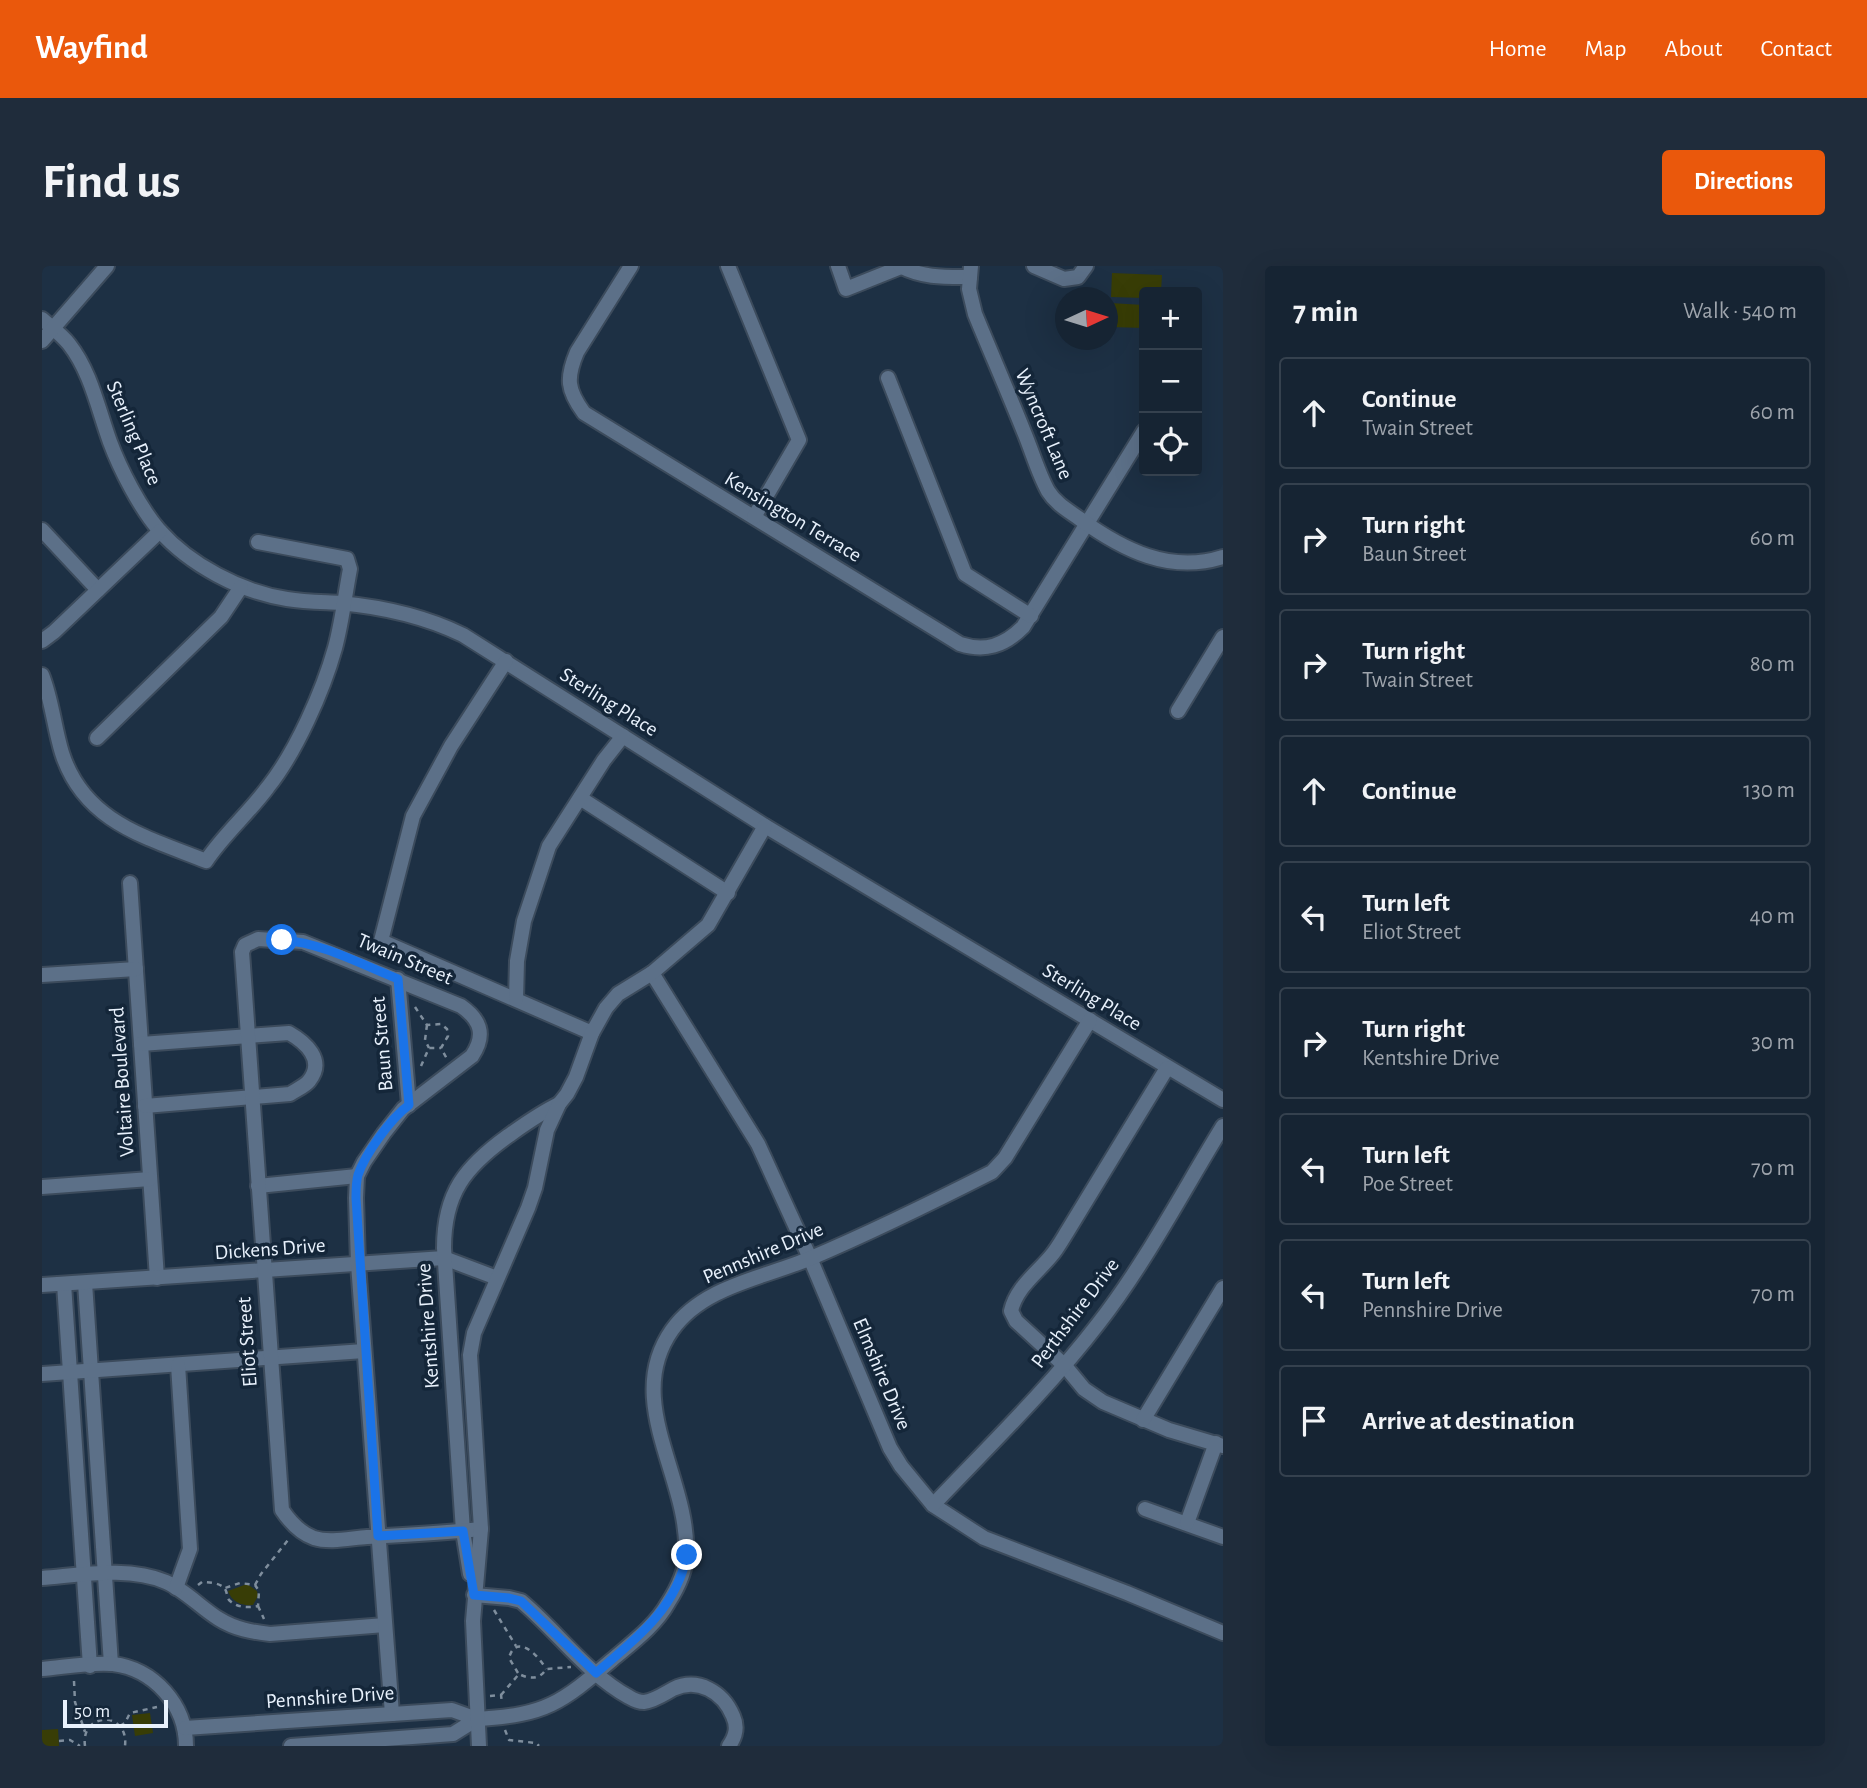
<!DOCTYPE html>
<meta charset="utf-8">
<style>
body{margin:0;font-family:"Alegreya Sans",sans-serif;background:#1f2c3b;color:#f1f3f6}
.controls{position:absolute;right:21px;top:21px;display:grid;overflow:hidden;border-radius:7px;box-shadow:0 7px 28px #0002}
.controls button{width:63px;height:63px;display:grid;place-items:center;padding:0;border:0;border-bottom:2px solid #35414e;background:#162433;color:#f1f3f6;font:35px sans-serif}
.compass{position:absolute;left:1013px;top:21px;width:63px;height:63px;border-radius:50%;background:#162433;box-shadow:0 7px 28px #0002;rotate:86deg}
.scale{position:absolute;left:21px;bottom:18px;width:105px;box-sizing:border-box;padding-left:7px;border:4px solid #e8f1fc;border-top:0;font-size:19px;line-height:24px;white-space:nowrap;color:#e8f1fc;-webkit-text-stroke:5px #142639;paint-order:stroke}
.stop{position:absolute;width:21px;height:21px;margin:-16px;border:5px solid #1a73e8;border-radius:50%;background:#fff}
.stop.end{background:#1a73e8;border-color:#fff;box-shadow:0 2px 7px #0008}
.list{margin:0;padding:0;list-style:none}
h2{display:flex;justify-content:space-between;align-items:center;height:91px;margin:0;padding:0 28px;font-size:30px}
h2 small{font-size:23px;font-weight:400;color:#9ea4ac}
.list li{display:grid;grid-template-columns:46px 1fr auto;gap:21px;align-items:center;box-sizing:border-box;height:112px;margin:0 14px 14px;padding:0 14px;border:2px solid #35414e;border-radius:7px}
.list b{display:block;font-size:26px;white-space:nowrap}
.list p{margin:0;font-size:23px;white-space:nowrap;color:#9ea4ac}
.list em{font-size:23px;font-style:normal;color:#9ea4ac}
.icon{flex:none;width:38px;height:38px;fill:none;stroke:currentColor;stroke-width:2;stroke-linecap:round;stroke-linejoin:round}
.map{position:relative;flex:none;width:1181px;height:1480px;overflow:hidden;border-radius:7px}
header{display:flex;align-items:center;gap:42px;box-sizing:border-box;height:98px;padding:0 35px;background:#ea580c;color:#fff}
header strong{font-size:33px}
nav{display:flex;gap:38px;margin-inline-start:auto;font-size:24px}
.intro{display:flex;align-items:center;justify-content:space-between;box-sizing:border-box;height:168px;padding:0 42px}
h1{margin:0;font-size:49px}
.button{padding:18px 32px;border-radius:7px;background:#ea580c;color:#fff;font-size:24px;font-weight:700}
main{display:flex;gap:42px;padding:0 42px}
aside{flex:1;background:#162433;border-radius:7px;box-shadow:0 7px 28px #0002}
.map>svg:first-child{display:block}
</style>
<header>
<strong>Wayfind</strong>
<nav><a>Home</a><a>Map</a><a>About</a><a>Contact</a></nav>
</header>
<div class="intro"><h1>Find us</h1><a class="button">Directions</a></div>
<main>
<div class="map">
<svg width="1181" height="1480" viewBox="0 0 1181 1480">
<rect width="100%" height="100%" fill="#1d3044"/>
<g fill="#383d06">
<path d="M1070,7L1120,9L1119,26H1102V32L1069,31Z"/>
<path d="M1068,37L1102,39V62L1068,61Z"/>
<path d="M205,1318L215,1325L216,1330L211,1339C199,1340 190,1336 186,1325Z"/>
<path d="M108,1447L111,1467L93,1470L90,1449Z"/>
<path d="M16,1463L17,1480H0V1464Z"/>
</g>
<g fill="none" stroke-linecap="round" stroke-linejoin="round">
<g stroke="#3c4b5c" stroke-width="18">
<g id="minor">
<path d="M589,0L535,86C524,112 525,124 542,147L918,378C943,386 962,380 981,361L1102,165"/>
<path d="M686,0L757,174L712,251"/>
<path d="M796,0L804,23L859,1"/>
<path d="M858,0C881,12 903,11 928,11"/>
<path d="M929,0L927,23L933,48C949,87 966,126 982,166C990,185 996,207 1006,225C1014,238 1027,245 1038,253C1081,284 1128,308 1181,291"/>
<path d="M992,0L1022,13L1036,11L1044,0"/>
<path d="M0,53C9,61 19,68 27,78C49,106 56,143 68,176C78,203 98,242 117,264C148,299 199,326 245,333C263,336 281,336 298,337C341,341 382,350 421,369L723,560L1181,834"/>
<path d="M0,75L65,0"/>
<path d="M846,112L923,308L989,350"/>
<path d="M0,264L56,324"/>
<path d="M0,375L12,366L118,265"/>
<path d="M464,395L409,480L371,550L339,675L550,767"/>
<path d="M0,409C10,434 12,461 20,487C42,556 104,571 164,595C182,568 207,547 226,521C254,486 281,425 293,382C300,356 303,329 308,303L305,293L216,276"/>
<path d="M1136,445L1181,371"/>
<path d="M55,472L179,351L199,321"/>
<path d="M538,532L686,627"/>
<path d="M88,617L115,1012"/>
<path d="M610,707L716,878L768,992L848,1182L859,1200L891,1239L942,1272L1085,1327L1181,1367"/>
<path d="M0,709L94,703"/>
<path d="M356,713L367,839"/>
<path d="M474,733L475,695L482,655L507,580L562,494L581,470"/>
<path d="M99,778L247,767C263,776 284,794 267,815C263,820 254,824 248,828L103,840"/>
<path d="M1125,802L1025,966C1020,974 1015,983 1009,990C994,1008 974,1022 969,1045L974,1055L1023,1100L1042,1123L1061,1136L1127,1164L1181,1180"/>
<path d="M216,920L315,910"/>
<path d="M0,921L108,913"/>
<path d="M43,1017L69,1398"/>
<path d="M22,1018L48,1400"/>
<path d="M0,1019L402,992L455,1012"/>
<path d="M0,1108L322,1085"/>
<path d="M1101,1154L1181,1022"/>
<path d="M891,1239C947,1180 1006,1123 1056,1058C1103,998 1141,925 1181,860"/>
<path d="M1103,1243L1181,1271"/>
<path d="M1145,1257L1174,1177"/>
<path d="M428,1308L421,1265L402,982C402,927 423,901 466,870C483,858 498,847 517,838"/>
<path d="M0,1312C39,1309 87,1300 124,1316C143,1324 159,1342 177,1353C193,1363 210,1366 228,1368L343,1359"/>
<path d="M134,1322L148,1283L136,1099"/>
<path d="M432,1329L467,1332L479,1335C515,1365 545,1408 587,1431C592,1434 596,1436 602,1436C612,1435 622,1428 631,1423C656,1411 681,1426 691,1450C696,1461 694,1470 687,1480"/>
<path d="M0,1403C23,1401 48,1396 71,1398C112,1403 144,1439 144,1480"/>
<path d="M350,1448L316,998L314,932L315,910L322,896L342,867L361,843L430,790C444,769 439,754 419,740L261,676L216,673L203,679L200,686L240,1244C248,1256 258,1267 272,1272C288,1277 309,1272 325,1271C363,1269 401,1267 439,1263"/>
<path d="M435,1453C505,1449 519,1437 571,1393C591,1376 613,1360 626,1337C635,1323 644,1305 644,1288C648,1212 580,1135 630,1064C661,1020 722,1012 769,992C830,966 891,936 950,906L963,892L1048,754"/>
<path d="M143,1462L410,1444L435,1453L411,1468L249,1480"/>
<path d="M437,1480L431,1355L439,1263L428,1089L432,1067L486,942L493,922L505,864L517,838L525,828L534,811L550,767L564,742L576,728L610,707L666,659L723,560"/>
</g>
</g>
<g stroke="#7f8e9d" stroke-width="2.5" stroke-dasharray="5 5" stroke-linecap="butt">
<path d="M373,741L385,759L399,758L405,763L406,770L399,782L405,793"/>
<path d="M385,759L383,774L387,782"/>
<path d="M379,800L387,782H399"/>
<path d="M156,1319L160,1316C167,1316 179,1317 183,1323C185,1326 185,1331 187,1334C195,1342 206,1342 216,1340L217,1325L213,1319L198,1317L183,1322"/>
<path d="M213,1319L219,1308L246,1274"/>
<path d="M216,1340L222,1353"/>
<path d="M452,1344L474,1380"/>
<path d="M476,1407L467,1392C474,1366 497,1390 504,1403"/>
<path d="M32,1415L33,1436L43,1466"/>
<path d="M459,1429L477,1408C487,1413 498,1414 504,1403L529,1401"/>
<path d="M448,1430L459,1429L460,1437"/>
<path d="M78,1460L83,1457L88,1447L115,1441"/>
<path d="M463,1464L467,1474L494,1477L497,1480"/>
<path d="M17,1475L28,1474L38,1480"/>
<path d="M43,1480C38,1446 87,1444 83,1480"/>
</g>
<use href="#minor" stroke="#5c7088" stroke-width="14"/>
</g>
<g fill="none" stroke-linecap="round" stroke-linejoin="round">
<path stroke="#1a73e8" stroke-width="9" d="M240,674C281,677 318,698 356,713L367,839C349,852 323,888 316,909C314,916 314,925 314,932L336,1270L421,1265L432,1329L467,1332L479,1335L554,1407C594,1373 634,1343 645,1289"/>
</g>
<g text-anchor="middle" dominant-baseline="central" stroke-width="7" stroke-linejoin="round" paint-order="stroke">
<g font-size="21" fill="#e8f1fc" stroke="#142639">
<text transform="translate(1002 158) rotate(67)">Wyncroft Lane</text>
<text transform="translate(92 167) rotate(67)">Sterling Place</text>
<text transform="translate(751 251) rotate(31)">Kensington Terrace</text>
<text transform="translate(567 436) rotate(32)">Sterling Place</text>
<text transform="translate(363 693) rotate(23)">Twain Street</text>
<text transform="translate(1050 731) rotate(31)">Sterling Place</text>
<text transform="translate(340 778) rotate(-95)">Baun Street</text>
<text transform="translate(80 816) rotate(-94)">Voltaire Boulevard</text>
<text transform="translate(228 983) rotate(-4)">Dickens Drive</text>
<text transform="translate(721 987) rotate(-23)">Pennshire Drive</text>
<text transform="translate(1033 1047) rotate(-53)">Perthshire Drive</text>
<text transform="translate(386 1060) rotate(-94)">Kentshire Drive</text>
<text transform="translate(205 1076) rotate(-94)">Eliot Street</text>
<text transform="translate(840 1108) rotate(67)">Elmshire Drive</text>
<text transform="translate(288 1431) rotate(-4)">Pennshire Drive</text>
</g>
</g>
</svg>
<div class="controls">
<button>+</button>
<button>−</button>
<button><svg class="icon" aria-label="locate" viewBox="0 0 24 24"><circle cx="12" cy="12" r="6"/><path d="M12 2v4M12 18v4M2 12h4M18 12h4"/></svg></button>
</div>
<svg class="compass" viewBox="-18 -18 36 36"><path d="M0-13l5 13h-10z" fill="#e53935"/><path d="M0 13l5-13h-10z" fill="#9ea4ac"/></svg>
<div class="scale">50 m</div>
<div class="stop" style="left:240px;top:674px"></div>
<div class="stop end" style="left:645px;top:1289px"></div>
</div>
<aside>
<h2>7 min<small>Walk · 540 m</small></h2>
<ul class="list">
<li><svg class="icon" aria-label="ahead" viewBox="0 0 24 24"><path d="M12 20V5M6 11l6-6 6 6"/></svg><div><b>Continue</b><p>Twain Street</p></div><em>60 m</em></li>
<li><svg class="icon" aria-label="right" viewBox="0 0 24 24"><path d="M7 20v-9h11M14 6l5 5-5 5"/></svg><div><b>Turn right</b><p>Baun Street</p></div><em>60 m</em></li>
<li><svg class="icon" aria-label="right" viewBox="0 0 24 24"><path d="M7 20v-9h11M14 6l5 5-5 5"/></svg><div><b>Turn right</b><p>Twain Street</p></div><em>80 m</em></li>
<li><svg class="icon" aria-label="ahead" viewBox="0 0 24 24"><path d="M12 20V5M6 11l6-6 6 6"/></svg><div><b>Continue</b></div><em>130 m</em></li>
<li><svg class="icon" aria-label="left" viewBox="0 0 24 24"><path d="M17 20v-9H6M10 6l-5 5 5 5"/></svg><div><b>Turn left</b><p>Eliot Street</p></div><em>40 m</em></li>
<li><svg class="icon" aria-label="right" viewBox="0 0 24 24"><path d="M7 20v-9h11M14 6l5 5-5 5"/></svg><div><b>Turn right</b><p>Kentshire Drive</p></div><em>30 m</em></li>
<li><svg class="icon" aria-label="left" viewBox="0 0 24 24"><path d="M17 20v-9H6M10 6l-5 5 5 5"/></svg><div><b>Turn left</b><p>Poe Street</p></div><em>70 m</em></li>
<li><svg class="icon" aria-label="left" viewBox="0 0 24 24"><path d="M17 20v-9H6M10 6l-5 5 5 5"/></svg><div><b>Turn left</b><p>Pennshire Drive</p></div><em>70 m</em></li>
<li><svg class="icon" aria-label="arrive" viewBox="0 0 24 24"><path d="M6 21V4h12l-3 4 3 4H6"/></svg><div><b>Arrive at destination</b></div></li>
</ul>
</aside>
</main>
